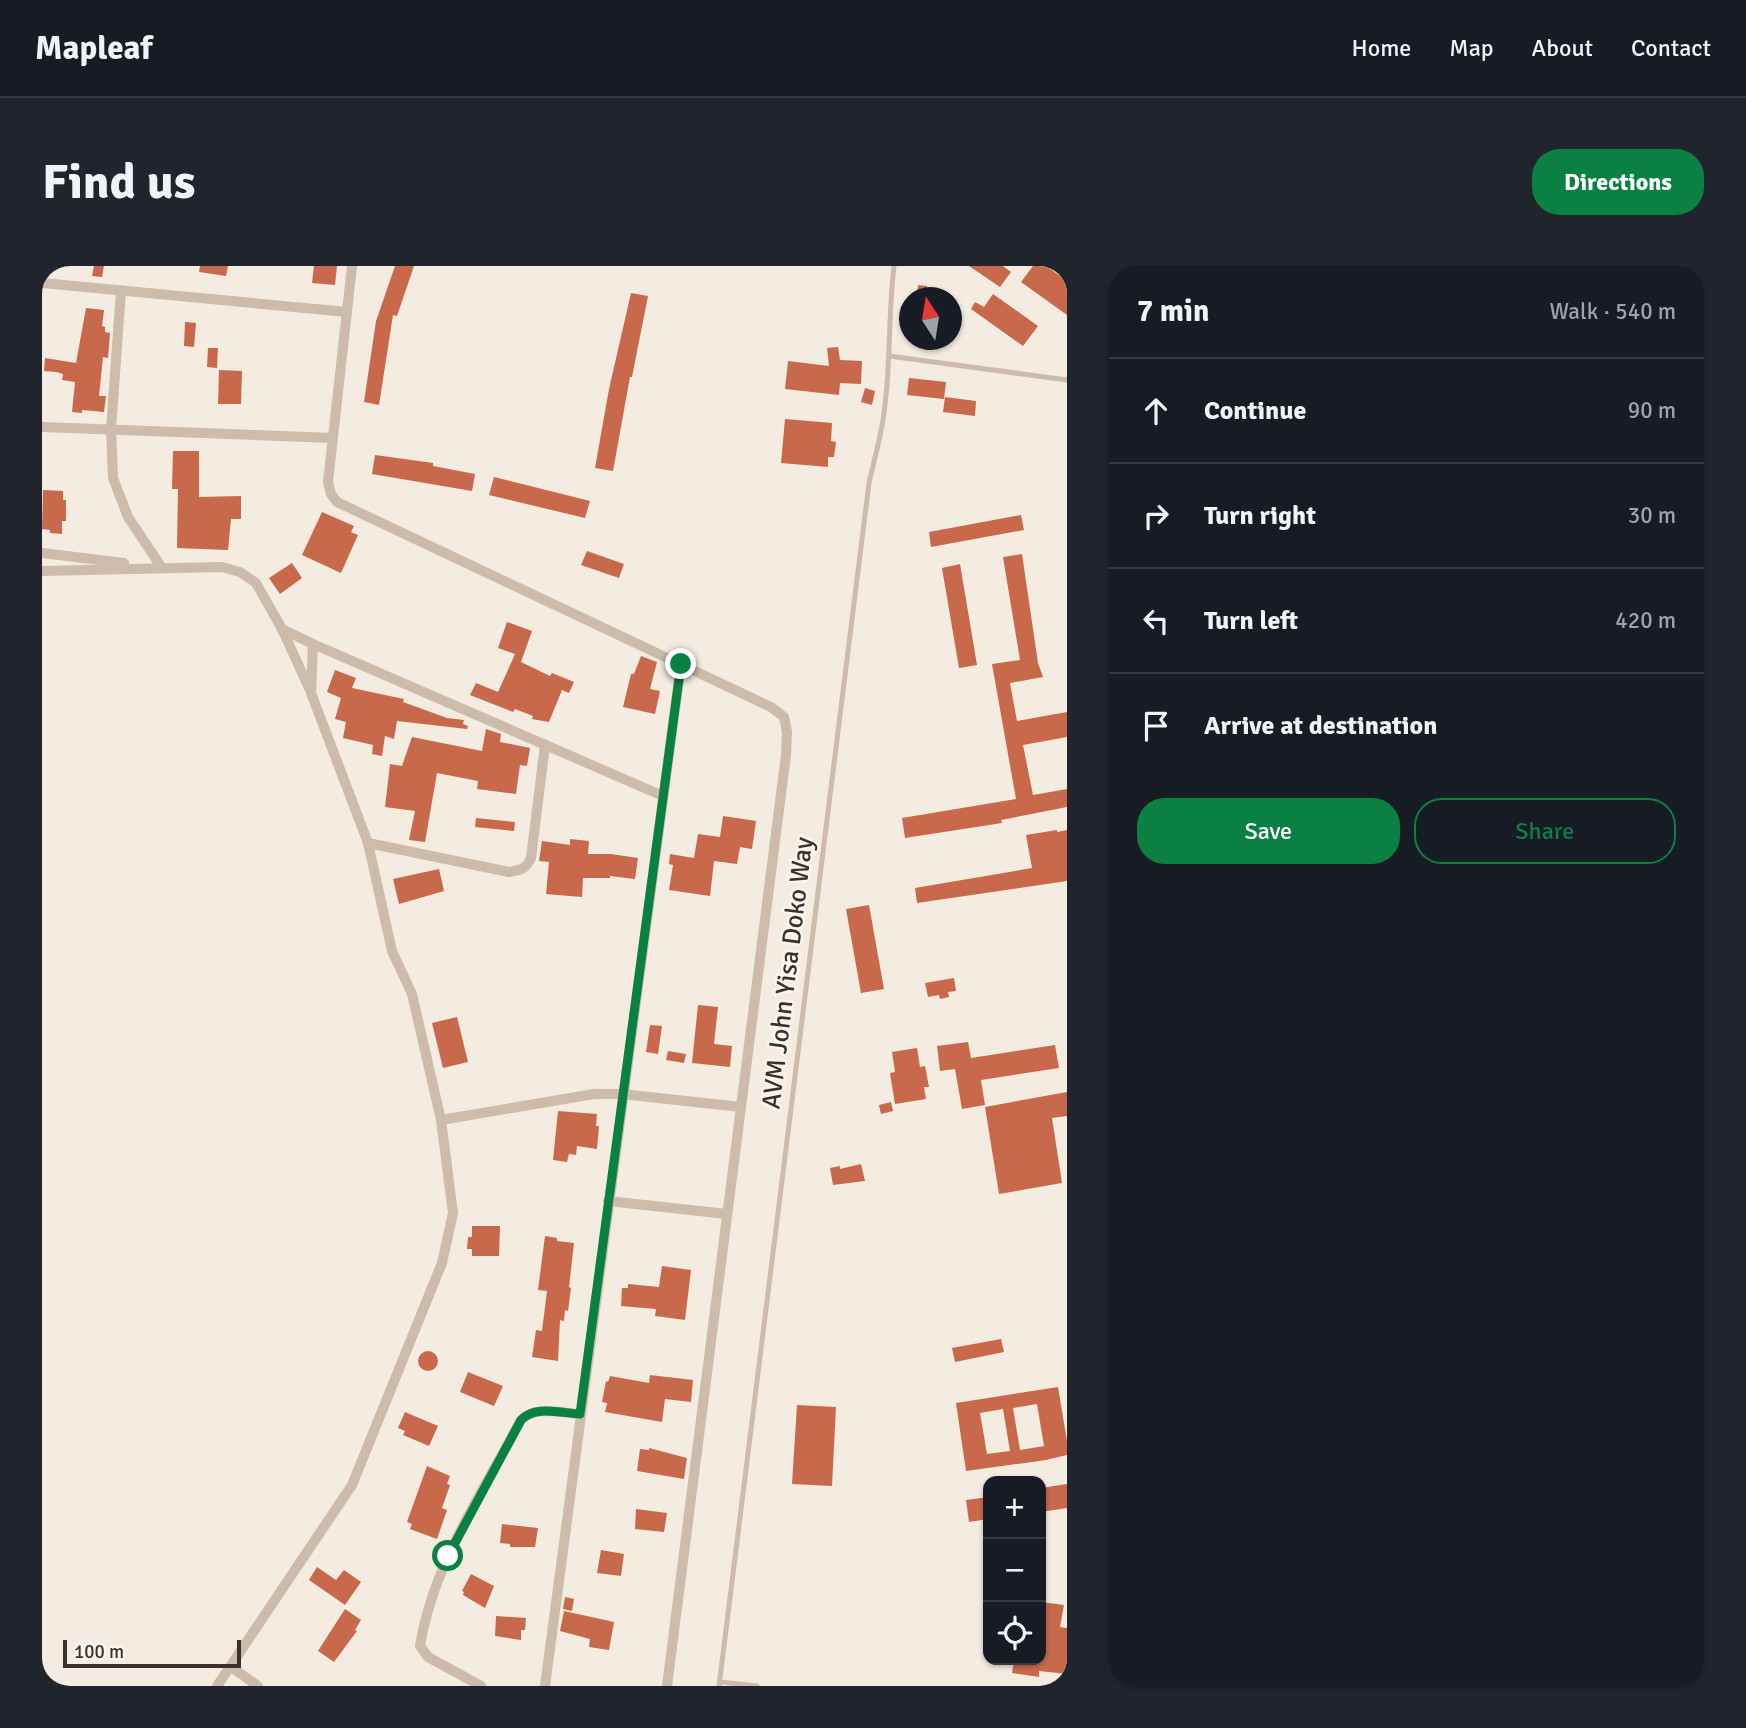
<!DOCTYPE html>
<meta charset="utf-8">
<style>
body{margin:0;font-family:Signika,sans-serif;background:#20242c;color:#f1f3f6}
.controls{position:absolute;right:21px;bottom:21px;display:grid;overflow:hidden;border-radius:14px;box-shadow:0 2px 5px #0004}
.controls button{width:63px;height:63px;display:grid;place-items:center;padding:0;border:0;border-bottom:2px solid #363941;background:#171b24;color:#f1f3f6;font:35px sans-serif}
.compass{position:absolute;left:857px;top:21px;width:63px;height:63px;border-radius:50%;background:#171b24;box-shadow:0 2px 5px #0004;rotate:348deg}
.scale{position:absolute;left:21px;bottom:18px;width:178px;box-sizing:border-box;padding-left:7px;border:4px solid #3b302b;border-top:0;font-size:19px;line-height:24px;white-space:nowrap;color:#3b302b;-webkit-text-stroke:5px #fbf5ee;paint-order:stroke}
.stop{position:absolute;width:21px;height:21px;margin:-16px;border:5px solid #0b8043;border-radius:50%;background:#fff}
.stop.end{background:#0b8043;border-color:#fff;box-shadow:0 2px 7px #0008}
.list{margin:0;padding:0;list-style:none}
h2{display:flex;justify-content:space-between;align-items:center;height:91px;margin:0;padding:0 28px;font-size:30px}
h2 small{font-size:23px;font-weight:400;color:#9ea1a6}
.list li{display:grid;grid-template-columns:46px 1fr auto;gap:21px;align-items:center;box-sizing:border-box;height:105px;padding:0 28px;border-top:2px solid #363941}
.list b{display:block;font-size:26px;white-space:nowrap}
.list em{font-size:23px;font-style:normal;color:#9ea1a6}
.actions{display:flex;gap:14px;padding:21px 28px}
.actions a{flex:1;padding:16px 0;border:2px solid #0b8043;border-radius:28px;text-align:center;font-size:24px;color:#0b8043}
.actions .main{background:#0b8043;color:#fff}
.icon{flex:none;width:38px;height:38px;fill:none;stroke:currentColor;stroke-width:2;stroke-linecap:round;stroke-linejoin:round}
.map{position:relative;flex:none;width:1025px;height:1420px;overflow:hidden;border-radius:28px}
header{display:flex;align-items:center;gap:42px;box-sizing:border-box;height:98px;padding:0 35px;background:#171b24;border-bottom:2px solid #363941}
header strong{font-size:33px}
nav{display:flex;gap:38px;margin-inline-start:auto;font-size:24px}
.intro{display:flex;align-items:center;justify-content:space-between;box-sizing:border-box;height:168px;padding:0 42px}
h1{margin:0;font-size:49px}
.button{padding:18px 32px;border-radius:28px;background:#0b8043;color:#fff;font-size:24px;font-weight:700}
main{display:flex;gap:42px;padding:0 42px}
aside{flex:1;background:#171b24;border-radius:28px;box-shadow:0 2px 5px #0004}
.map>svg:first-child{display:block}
</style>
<header>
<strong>Mapleaf</strong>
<nav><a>Home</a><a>Map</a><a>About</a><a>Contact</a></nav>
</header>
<div class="intro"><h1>Find us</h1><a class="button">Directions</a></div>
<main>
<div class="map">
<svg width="1025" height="1420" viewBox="0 0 1025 1420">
<rect width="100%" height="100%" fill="#f4ebe1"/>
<g fill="#c8694b" fill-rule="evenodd">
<path d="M52,0H62L60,11L50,10Z"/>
<path d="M158,0H186L184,10L157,6Z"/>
<path d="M272,0H295L293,19L270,17Z"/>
<path d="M353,0H372L355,50L351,49L337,139L322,136L334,55Z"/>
<path d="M927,0H961L969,6L958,21Z"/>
<path d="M991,0H1004L1025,15V49L979,16Z"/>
<path d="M876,19L885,20L884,32H875Z"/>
<path d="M589,27L606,30L590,111H588L571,205L553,202L567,123Z"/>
<path d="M951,28L996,60L981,80L929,43L933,36L942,41Z"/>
<path d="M44,42L62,44L60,60L63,61V66L68,67L66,92L61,91L57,130H64L62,146L40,144V147L30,146L33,116L20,114L21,108L14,106L2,105L3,92L34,97Z"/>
<path d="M143,56L154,57L152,81L142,80Z"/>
<path d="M796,81L798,94L820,95L819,118L798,117L797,129L743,123L746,95L787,100L785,82Z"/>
<path d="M166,82H176L175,102L165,101Z"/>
<path d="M177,104L200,105L199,138H176Z"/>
<path d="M867,112L904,116L902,133L865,129Z"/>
<path d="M823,122L833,125L830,139L819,136Z"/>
<path d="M903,131L934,135L933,150L901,146Z"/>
<path d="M743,153L790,157L789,175L794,176L792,191H786V201L739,197Z"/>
<path d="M131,185H157V231L199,230V253H189L186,284L135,282L136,223H130Z"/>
<path d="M333,189L391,197V200L433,208L430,225L330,208Z"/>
<path d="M452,211L548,235L543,252L447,229Z"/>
<path d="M1,224L21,225V234H24V255H20V268L8,267V264L0,263Z"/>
<path d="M280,246L312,260L309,266L316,269L299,307L260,289Z"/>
<path d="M979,249L982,264L889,281L887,266Z"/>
<path d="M545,285L582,298L577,312L539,299Z"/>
<path d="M980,288L996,397L1001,411L968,417L975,455L1025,446V471L981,479L991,529L1025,523V541L959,554L960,557L863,572L860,552L974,533L950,398L978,394L961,291Z"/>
<path d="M250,297L260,312L238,328L227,312Z"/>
<path d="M918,298L935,399L917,402L900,302Z"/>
<path d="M465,356L490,365L479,396L508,410L510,407L532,416L527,427L520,424L507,456L490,453L491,450L473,443L471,446L428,429L434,417L456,426L473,388L456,382Z"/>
<path d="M599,390L615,396L608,423L618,425L613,448L581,441L589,408H592Z"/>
<path d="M293,404L314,412L310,422L362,433L361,436L405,452L422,454L421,458L426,460L425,463L355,455L352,473L343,470L340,490L330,488L331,479L301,472L304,456L293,453L299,432L285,426Z"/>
<path d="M444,463L459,468L458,476L488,482L485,500L478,499L474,528L435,523L436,515L395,507L383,576L367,574L373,545L343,541L348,498L360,500L370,471L440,485Z"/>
<path d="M681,550L714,555L710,583L698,581L695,598L672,595L668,630L627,624L631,599L627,598L628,588L652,592L656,568L678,571Z"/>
<path d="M434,552L473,556L472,565L433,561Z"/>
<path d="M1015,564V566L1025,564V615L875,637L873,622L990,602L984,569Z"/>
<path d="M528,573L547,575L546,588H569L596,592L593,613L568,610V612H541L540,631L504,628L507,596L497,595L500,575L528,579Z"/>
<path d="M397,603L402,625L357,638L351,613Z"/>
<path d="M827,639L842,723L819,727L804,643Z"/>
<path d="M912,712L914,725L906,726L907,731L898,733L897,729L886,731L883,717Z"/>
<path d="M656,739L676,741L672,778L690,780L688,801L650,797Z"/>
<path d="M415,751L426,796L401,802L390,757Z"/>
<path d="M608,759L620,760L616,788L604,786Z"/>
<path d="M926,776L929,792L1013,779L1017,802L939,814L943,839L920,843L913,803L898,805L895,780Z"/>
<path d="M875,782L878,801L883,800L887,821H882L884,833L853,838L848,807L853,806L850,786Z"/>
<path d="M626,785L644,788L642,797L624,794Z"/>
<path d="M1025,826V850L1010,852L1020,917L957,928L943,841Z"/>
<path d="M849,836L851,845L839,848L837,839Z"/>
<path d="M516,845L555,848L554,860H557L555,883L535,880L534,889L527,888L525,896L511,894Z"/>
<path d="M819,898L823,915L791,919L788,902L798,900V903Z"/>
<path d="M430,960H458L457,990H430V983H425L426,971H430Z"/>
<path d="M503,970L515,972V975L532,977L527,1021L529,1022L526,1045L523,1044L522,1055L518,1054L516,1095L490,1091L494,1064L500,1065L505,1025L496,1024Z"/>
<path d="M620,1000L649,1004L643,1054L613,1050L614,1043L579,1040L580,1022H586V1018L617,1021Z"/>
<path d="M959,1073L962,1086L913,1096L910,1082Z"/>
<circle cx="386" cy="1095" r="10"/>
<path d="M426,1106L461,1120L452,1140L418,1126Z"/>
<path d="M608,1109L651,1114L649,1136L623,1133L620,1156L563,1146L565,1137L560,1136L564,1115L566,1116L568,1110L607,1117Z"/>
<path d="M1016,1121L1025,1175V1189L1004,1194L924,1205L914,1137ZM995,1138L1002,1180L978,1184L971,1142ZM961,1143L968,1185L945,1188L938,1147Z"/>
<path d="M755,1139L794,1141L790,1220L750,1218Z"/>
<path d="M363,1146L396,1160L387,1180L361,1169L363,1165L356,1162Z"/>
<path d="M607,1182L645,1192L642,1213L595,1205L598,1183L607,1184Z"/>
<path d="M385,1200L408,1210L405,1218L408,1219L400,1242L405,1244L395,1273L368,1263L370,1258L365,1256Z"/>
<path d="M1025,1218V1242L999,1246V1222Z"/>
<path d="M946,1231V1253L927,1256L924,1234Z"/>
<path d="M594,1243L625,1247L622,1266L593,1263Z"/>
<path d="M460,1258L496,1262L493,1281H468V1278L458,1277Z"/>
<path d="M559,1284L582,1288L579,1310L555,1307Z"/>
<path d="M275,1301L294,1314L302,1304L319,1316L303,1339L267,1314Z"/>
<path d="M429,1308L452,1320L443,1342L421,1329L422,1326L420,1325Z"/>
<path d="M523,1331L532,1333L530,1345L521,1343Z"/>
<path d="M999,1336L1022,1339L1018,1361L1025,1362V1408L997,1405V1411L970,1407L972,1394H999Z"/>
<path d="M303,1343L319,1354L313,1364L315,1365L292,1396L276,1385Z"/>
<path d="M522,1345L572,1356L567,1384L547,1381L548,1373L518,1365Z"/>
<path d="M454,1350L484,1352L483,1364H479V1374L453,1370Z"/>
</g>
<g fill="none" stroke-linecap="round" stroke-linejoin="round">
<g stroke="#cdbbac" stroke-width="5">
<path d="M847,90L1025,114"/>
<path d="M678,1416L715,1420"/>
<path d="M677,1420L827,217C832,194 839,171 842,147C849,99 846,49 852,0"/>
</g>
<g stroke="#cdbbac" stroke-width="10">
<path d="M310,0L286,216L289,228L295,236L729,441L742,451L745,466L744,489L625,1420"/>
<path d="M0,17L305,46"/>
<path d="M79,25L69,163L71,212L86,251L120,302"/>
<path d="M0,161L291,172"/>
<path d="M0,287L82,297"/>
<path d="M0,305L180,301L198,306L214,317L240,363L271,378L269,427L326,577L350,685L370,728L399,854L411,947L400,997L310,1219L175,1420"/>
<path d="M240,363L268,424"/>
<path d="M271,378L621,530"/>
<path d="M326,577L467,606C479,604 484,603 489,592L503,479"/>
<path d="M399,854L552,828H580L699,841"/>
<path d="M566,935L685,948"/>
<path d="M189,1401L216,1420"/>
<path d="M439,1420L386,1391L378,1380C391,1298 441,1226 479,1154C493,1139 519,1147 538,1148"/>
<path d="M503,1420L639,398"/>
</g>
</g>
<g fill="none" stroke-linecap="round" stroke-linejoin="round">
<path stroke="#0b8043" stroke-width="9" d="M406,1290L479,1154C493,1139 519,1147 538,1148L639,398"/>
</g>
<g text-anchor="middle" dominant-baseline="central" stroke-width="5" stroke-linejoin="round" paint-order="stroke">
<g font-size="26" fill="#3b302b" stroke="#fbf5ee">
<text transform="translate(746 707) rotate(-83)">AVM John Yisa Doko Way</text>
</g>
</g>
</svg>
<div class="controls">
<button>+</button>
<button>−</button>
<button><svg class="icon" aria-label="locate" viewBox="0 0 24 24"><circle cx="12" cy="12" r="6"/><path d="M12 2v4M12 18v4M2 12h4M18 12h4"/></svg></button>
</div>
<svg class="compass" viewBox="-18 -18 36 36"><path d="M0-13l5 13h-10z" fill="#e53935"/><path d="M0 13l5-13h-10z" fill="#9ea1a6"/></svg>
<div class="scale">100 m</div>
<div class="stop" style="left:406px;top:1290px"></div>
<div class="stop end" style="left:639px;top:398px"></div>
</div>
<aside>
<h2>7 min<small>Walk · 540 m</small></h2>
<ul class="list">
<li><svg class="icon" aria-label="ahead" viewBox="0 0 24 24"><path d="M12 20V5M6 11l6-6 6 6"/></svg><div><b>Continue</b></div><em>90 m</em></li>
<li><svg class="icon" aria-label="right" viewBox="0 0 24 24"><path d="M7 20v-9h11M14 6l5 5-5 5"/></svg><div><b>Turn right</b></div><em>30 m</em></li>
<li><svg class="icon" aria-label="left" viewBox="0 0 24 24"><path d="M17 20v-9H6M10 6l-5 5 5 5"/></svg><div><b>Turn left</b></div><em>420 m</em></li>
<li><svg class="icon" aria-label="arrive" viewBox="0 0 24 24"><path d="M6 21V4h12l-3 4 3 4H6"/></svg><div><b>Arrive at destination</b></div></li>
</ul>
<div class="actions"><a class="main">Save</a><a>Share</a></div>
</aside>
</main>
